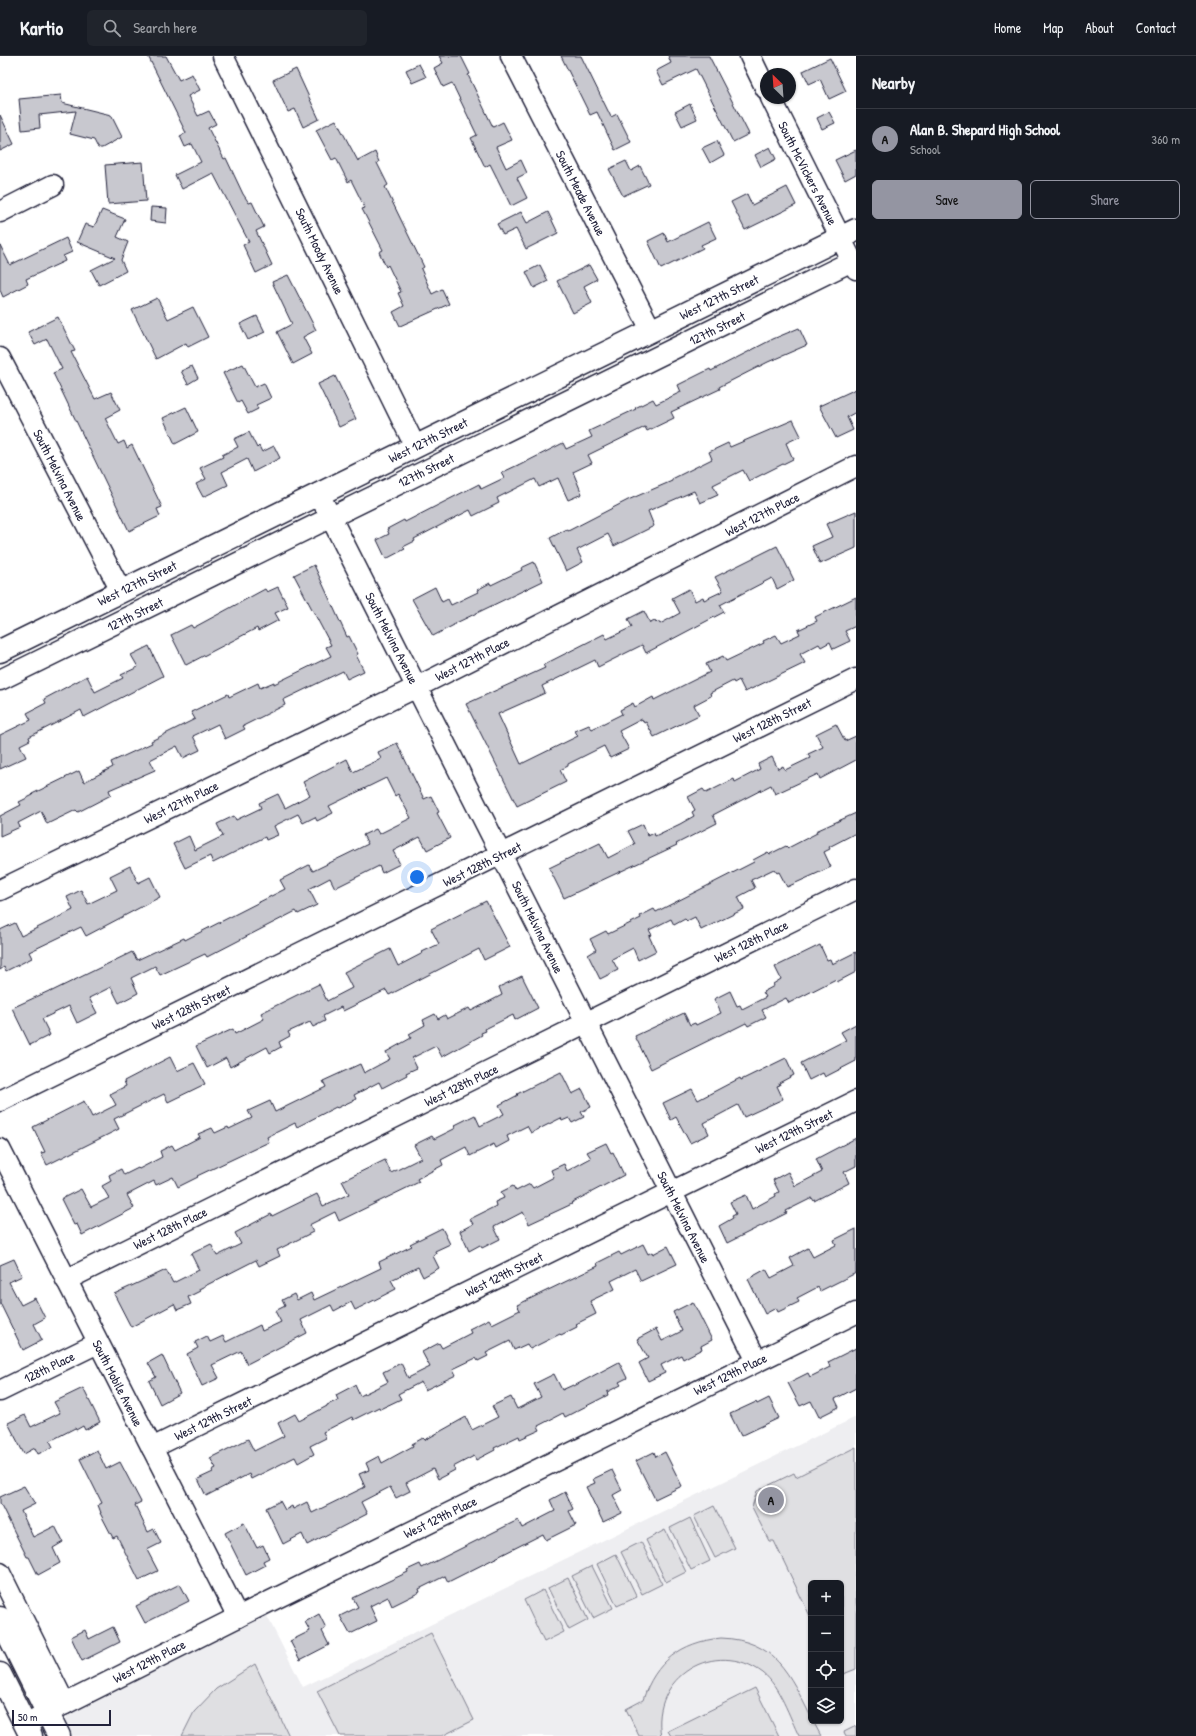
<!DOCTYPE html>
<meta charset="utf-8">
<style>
body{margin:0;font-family:"Patrick Hand",sans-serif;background:#20242c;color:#f1f3f6}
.controls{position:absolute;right:12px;bottom:12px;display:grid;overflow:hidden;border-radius:6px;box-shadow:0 1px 3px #0004}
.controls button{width:36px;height:36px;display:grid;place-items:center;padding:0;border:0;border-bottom:1px solid #363941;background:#171b24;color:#f1f3f6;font:20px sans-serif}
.compass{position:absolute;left:760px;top:12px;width:36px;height:36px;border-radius:50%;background:#171b24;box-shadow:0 1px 3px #0004;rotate:335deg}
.scale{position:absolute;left:12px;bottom:10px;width:99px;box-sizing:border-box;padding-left:4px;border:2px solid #22223b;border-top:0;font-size:11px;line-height:14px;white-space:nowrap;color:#22223b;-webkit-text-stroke:3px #fff;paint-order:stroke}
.you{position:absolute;left:417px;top:821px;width:14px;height:14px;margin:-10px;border:3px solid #fff;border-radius:50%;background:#1a73e8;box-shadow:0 0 0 6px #1a73e833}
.badge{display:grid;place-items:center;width:26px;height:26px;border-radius:50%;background:#9495a2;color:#111;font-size:13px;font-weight:700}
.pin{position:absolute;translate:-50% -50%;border:2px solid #fff;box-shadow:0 1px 4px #0006}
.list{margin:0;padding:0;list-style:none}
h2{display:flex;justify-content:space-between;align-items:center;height:52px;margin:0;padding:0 16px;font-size:17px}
h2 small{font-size:13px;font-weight:400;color:#9ea1a6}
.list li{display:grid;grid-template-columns:26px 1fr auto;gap:12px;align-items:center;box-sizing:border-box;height:60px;padding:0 16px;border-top:1px solid #363941}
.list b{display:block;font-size:15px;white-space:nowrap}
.list p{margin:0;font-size:13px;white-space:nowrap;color:#9ea1a6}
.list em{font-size:13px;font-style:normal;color:#9ea1a6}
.actions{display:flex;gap:8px;padding:12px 16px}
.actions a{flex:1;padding:9px 0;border:1px solid #9495a2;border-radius:6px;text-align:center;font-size:14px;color:#9495a2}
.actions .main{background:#9495a2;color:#111}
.icon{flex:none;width:22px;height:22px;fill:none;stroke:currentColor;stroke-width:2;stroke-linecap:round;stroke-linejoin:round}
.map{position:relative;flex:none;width:856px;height:1680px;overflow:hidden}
header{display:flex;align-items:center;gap:24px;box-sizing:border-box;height:56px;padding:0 20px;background:#171b24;border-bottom:1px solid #363941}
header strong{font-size:19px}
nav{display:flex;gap:22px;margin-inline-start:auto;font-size:14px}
.search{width:280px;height:36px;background:#20242c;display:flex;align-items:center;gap:10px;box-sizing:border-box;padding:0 14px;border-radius:6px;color:#9ea1a6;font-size:15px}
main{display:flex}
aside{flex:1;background:#171b24}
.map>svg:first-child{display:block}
</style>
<header>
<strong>Kartio</strong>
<div class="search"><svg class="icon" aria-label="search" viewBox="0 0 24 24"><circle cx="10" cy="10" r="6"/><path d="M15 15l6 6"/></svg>Search here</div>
<nav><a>Home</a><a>Map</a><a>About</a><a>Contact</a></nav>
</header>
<main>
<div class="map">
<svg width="856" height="1680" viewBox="0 0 856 1680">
<rect width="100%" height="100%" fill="#fff"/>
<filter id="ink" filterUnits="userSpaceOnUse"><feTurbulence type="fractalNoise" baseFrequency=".025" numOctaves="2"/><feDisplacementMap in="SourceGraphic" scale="8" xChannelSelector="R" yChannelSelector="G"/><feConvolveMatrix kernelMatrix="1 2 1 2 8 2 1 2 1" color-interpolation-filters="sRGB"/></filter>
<g filter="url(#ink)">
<path fill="#eeeef1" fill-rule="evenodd" d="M856,1361V1680H68L65,1668L67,1660L79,1650L266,1558L303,1631ZM811,1527H841V1665H811Z"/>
<g fill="#dfdfe2" stroke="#80808e">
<path d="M856,1391V1613L841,1619V1527H811V1562L774,1485H769L752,1451L757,1435L794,1417L796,1421Z"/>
<path d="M714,1450L735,1492L715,1502L694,1460Z"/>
<path d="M690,1462L710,1505L691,1514L670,1472Z"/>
<path d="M665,1474L686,1516L666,1526L646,1484Z"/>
<path d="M641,1486L662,1528L642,1538L621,1496Z"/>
<path d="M616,1498L637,1541L617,1550L597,1508Z"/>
<path d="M592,1510L613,1552L593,1562L572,1520Z"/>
<path d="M568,1522L588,1564L569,1574L548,1532Z"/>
<path d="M543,1534L564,1576L544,1586L524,1544Z"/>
<path d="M431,1577L474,1664L442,1680H340L317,1635Z"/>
<path d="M721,1582C775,1584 789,1617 811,1661V1665H813L821,1680H799C790,1662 779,1629 763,1617C715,1581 650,1621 661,1680H639L626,1653L643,1644C655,1606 681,1586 721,1582Z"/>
<path d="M255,1608L289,1680H182L194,1656L216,1633Z"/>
<path d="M755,1632L779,1680H671L668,1675Z"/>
<path d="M856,1670V1680H846L844,1676Z"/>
</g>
<g fill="#c8c8cf" stroke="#22223b">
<path d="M148,0H166L179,24L192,18L200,34L188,40L198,60L209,55L216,68L208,72L224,103L226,102L243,138L249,147L252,146L264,171L256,175L272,209L256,217L243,189L249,186L213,117L182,133L175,119L201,106L192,88L185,91L180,80L186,77Z"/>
<path d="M439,0H461L470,18L468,19L493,71L503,66L512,84L496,91L506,112L521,104L527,117L517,122L527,142L511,150L490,108L485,111L471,82L477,79L452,27L443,31L434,12L443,7Z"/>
<path d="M561,0H581L611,61L617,58L631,86L615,94L597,56L590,59Z"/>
<path d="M668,0H709L749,78L733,86L696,13L663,29L656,15L671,7Z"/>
<path d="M830,2L846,35L829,43L820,23L809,28L803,15Z"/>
<path d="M419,8L426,21L412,27L406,14Z"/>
<path d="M296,13L319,63L303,71L295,53L288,56L273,24Z"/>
<path d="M61,39L62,47L111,59L122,81L102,92H98L94,84L70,78L76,55L39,59L40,72L22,74L19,43Z"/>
<path d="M690,48L697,63L682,70L675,56Z"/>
<path d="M829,56L835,67L822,73L817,62Z"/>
<path d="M0,59L14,88L0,95Z"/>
<path d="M336,64L358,105L375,96L379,106L377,107L388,129L385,131L424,211L421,213L432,238L442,233L449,248L400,270L393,256L404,250L398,237L401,236L388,209L386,211L379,196L383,194L362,153L365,152L351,124L348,126L336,102L332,104L316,74Z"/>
<path d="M717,85L724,99L710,107L702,92Z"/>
<path d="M770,91L776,103L761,111L755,99Z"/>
<path d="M856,94V118L845,124L835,104Z"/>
<path d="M626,105L631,115L640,110L649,128L623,140L609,113Z"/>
<path d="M143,106L146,145L108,148L105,109Z"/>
<path d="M787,131L796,149L745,174L731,146L747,138L752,149Z"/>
<path d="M151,151L167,152L166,167L150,165Z"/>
<path d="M102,154L125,163L117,181L128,186L121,204L126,215L99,229L91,214L115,202L77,186L85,168L94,171Z"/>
<path d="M521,156L527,167L548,156L558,177L526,193L516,173L503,179L497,168Z"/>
<path d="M708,166L716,182L701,189L703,192L661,213L648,185L664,177L668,186Z"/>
<path d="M66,182L72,196L63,200L65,205L26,223L28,228L3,241L0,234V189L10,209Z"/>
<path d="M540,209L548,225L534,232L526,216Z"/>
<path d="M589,209L597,223L584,230L592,247L573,257L557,225Z"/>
<path d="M288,219L316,274L303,281L312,298L293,308L277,276L292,268L272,226Z"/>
<path d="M157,242L168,263L193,251L208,281L188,291L186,287L156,303L132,254Z"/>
<path d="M257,260L265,276L248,284L240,268Z"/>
<path d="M58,261L75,295L71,296L95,343L111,336L120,354L105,362L118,388L124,385L127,392L132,389L162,451L157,453L160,460L129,475L53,317L62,313L47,283L35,289L28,276Z"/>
<path d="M799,272L807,289L768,306L719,331L720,333L671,356L674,362L647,375L645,371L588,399L592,407L573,416L582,438L568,444L558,422L539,431L535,423L497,442L499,447L473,460L470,454L414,483L415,485L403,491L405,493L386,503L377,484L389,478L387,473L404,464L405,466L479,428L481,433L504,422L501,417L518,409V410L563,387L566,393L592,381L589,375L636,353L635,352L653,343L656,348L681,336L678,329L710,313L711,315L773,283Z"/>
<path d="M243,308L255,331L264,327L271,342L256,349L258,353L248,358L241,345L238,347L223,317Z"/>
<path d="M192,310L198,322L188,328L181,315Z"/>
<path d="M335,320L356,363L339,371L318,328Z"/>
<path d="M856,333V356L847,361L853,374L836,382L819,350Z"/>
<path d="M186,351L198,376L175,388L163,362Z"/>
<path d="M793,364L801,380L786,387L793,403L749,425L743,414L713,429L718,439L700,447L694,435L648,455L654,470L614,490L608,478L577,494L583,506L566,515L550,482L567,473L568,475L628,444L672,425V423L712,403L709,396L728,387L730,391Z"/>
<path d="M249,376L257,392L259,390L262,396L274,390L280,402L253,416L247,403L222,416L228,429L203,441L196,428L206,423L200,412L223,401L222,399L238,391L234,383Z"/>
<path d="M856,455V492L820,508L812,490L832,481L826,468Z"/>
<path d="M777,490L794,524L777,533L772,522L720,549L724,556L646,597L642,589L598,611L595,604L542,630L545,637L498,658L521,708L578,680L575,675L589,669L592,673L622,658L620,654L633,647L635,651L653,641L654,644L710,616L706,608L723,600L726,605L764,587L763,585L776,579L781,587L800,578L798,574L817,565L815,561L856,541V570L845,575L850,585L833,593L830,586L821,591L819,588L800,598L805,607L745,636L739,624L734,627L733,625L710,637L711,640L694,649L699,659L654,681L646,666L644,667L642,663L619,675L629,693L610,702L604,690L568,708V710L560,714L566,726L517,750L466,648L545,612L543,609L604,578L607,583L632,571L628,563L644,555L650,567L655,565L656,567L658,565L660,568L680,557L672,542L689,533L695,545L703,541L704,544L723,535L715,521Z"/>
<path d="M534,506L543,525L454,568V569L433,580L412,543L435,531L442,546L448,543L451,549L478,536L477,534L490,527L491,529L522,514L521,512Z"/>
<path d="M314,509L347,581L349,580L358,598L356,599L364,615L347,623L343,615L283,644L285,649L243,670L245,673L225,683L218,668L193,680L200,694L183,702L177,690L150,704L155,714L109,734L111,739L78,756L76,754L47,768L41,755L18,767L20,771L0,780V760L21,749L19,746L33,739L32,738L79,715L84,726L113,711L111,706L152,687L151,685L195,663L191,656L228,638L229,641L258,627L260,632L274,626V628L331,600L326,591L331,589L294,519Z"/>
<path d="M278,531L288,551L275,557L279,564L258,575L257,572L186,609L171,579L191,569L193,572L265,533L267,536Z"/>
<path d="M149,590L163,620L84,661L81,654L29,681L30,684L20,689L26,701L0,713V679L31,664L27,657L46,647L44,643L87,620L95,636L123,622L121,619L138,611L131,599Z"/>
<path d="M836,668L845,685L856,680V704L820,723L818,718L775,738L771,729L713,759L717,767L676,788L677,789L564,842L549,812L600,787L608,802L635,788L628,775L643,768L648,780L654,777L655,780L680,768L694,760L692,756L695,754L688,741L703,733L706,737L734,723L735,726L760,713L758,708L772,701L778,713L783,710L785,714L810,702L808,698L823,691L816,678Z"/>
<path d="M397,687L424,743L431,740L439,756L437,757L450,782L427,794L420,781L393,795L400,808L382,817L379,810L335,832L330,822L309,833L317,849L298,858L296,855L207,901L205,898L160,919L155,910L131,922L138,937L119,947L111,931L89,942L97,957L77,967L69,950L42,963L50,979L30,989L12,952L49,935L50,936L132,896L137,904L184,882L185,884L285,833L280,824L309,809L313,815L368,788L363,779L376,773L379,778L411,762L398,738L395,740L386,722L329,750L333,757L317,765L315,761L303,767L298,758L274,770L278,779L266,784L265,781L213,807L210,800L185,812L173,788L189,780L195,794L223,780L217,768L234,760L236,764L261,752L259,747L278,738L285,752L310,739L303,726L347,703L353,716L381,703L378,696Z"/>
<path d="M856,757V777L829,791L830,793L824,796L831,811L787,831L779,816L777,817L774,813L751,824L755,832L738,841L744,853L701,874L695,861L687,865L685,863L674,869L671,863L649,874L652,879L649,880L656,895L638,904L633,892L612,903L618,914L600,923L588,899L596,894L590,883L606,875L608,878L641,862L640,860L654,853L656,856L754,806L753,804L768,796L770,798L786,790L788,792L817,777L816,775Z"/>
<path d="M130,810L138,827L150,821L160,841L86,880L81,871L29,896L32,902L6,915L4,911L0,914V874L15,867L21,880L73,854L67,841L81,834L88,848L117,834L110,820Z"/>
<path d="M486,845L510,891L484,904L479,893L389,939L386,934L343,955L341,951L323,960L325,965L313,971L310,966L288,976L290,980L279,986L281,991L270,997L267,991L230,1011L226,1002L207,1012L196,990L233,973L235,978L264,963L261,957L319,928L327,945L352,932L344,916L390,893L398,910L423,897L422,896L439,888L431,873Z"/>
<path d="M820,889L827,904L830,903L832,908L856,896V916L837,926L836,923L789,947L786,942L762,954L766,961L748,970L746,967L730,975V974L651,1013L635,980L684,957L690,969L695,967L696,969L721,957L714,943L730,935L737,950L740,949L742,953L766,941L763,936L774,930L773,928L781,923L775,911Z"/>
<path d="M522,920L538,952L515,964L513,959L485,973L486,975L481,977L482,979L442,1001L436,990L412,1002L417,1012L406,1017L407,1019L382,1032L379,1026L354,1039L356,1043L337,1052L336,1051L297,1071L295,1067L267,1081L269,1086L197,1120L198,1121L178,1131L173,1121L156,1129L154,1125L127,1139L134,1152L82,1179L77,1168L74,1169L61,1143L81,1133L91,1151L109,1142L102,1130L111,1125L109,1119L121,1113L124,1119L138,1112L139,1113L162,1101L160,1095L172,1089L175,1094L200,1081L198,1078L212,1072L215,1077L228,1071L229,1073L252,1062L248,1055L270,1045L275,1056L326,1031L323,1025L360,1008L364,1017L390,1003L386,996L411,982L409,978L425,969L423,964L435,958L438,963L445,959L447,963L469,952L471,955L502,939L499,931Z"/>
<path d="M856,968V1005L825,1021L823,1017L809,1024L801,1007L846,984L841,976Z"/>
<path d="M170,1001L177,1015L194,1007L205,1028L168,1046L164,1038L114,1063L119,1073L47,1109L41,1097L45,1096L33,1071L84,1045L92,1061L116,1049L110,1038L126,1030L124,1025Z"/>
<path d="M786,1002L794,1019L779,1027L780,1029L777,1030L783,1043L744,1061L738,1049L704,1067L709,1078L690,1087L676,1061L671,1064L663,1047L692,1033L698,1044L740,1022L741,1024Z"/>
<path d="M561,1016L572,1038L582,1033L591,1051L581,1056L584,1061L572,1067L569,1062L562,1065L561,1062L531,1077L527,1070L507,1080L509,1085L496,1092L494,1088L470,1100L466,1091L441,1104L443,1109L417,1123L419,1126L339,1165L335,1156L309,1169L313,1176L277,1194L280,1200L259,1210L256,1204L250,1207L199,1233L200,1235L188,1241L191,1248L177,1254L174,1248L131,1271L114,1238L166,1214L173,1227L199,1214L191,1198L211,1188L217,1200L241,1188L235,1177L271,1158L272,1160L317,1138L323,1150L349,1138L342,1125L385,1104L391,1117L421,1102L414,1089L432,1080L434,1083L456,1072L455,1069L475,1059L480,1070L504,1058L499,1049L518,1039L517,1038Z"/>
<path d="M856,1082V1110L844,1116L849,1127L814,1145L812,1142L786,1155L787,1157L727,1187L719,1170L733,1162L732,1160L736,1158L730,1146L746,1139L752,1153L776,1140L775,1138L779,1136L773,1124L788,1116L795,1130L822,1116L816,1103Z"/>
<path d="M606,1087L611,1097L613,1096L624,1119L571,1147L572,1148L529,1168L523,1156L494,1171L500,1183L482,1192L480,1189L469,1195L460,1175L473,1168L470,1163L496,1150L495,1146L504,1142L501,1136L513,1130L516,1135L530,1128L533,1132L554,1121L551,1114L564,1108L567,1115L591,1102L587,1096Z"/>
<path d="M442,1172L450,1188L435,1195L436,1198L433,1200L439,1212L423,1221L418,1211L391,1224L396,1233L355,1254L351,1246L334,1255L331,1249L301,1264L307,1277L247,1308L241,1295L212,1309L219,1322L202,1330L187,1298L198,1292L195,1286L207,1280L210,1286L223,1280L226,1286L260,1269L262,1275L281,1266L275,1255L285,1250L282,1244L294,1238L297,1244L311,1237L314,1244L381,1212L379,1206L412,1190L410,1188Z"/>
<path d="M856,1173V1217L820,1235L818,1231L797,1242L799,1246L778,1256L776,1252L765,1258L748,1223L766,1213L771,1222L794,1210L790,1202L808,1192L813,1201L836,1189L834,1184Z"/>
<path d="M643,1188L648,1198L652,1196L653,1198L668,1190L677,1208L641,1225L635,1213L611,1225L615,1233L590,1245L596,1258L576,1268L577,1271L561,1279L560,1278L530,1293L527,1288L514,1294L510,1285L486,1297L488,1300L478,1305L476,1302L453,1313L456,1319L425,1334L421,1326L398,1338L401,1343L380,1353L379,1351L353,1364L352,1361L323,1376L326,1382L310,1390L314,1398L298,1407L295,1401L251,1423L249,1418L206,1440L198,1423L213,1416L212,1414L216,1412L210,1402L248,1383L254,1395L284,1380L278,1367L295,1358L299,1365L327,1350V1349L338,1344L336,1339L355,1329L360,1340L388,1326L383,1316L401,1307L408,1322L430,1311L422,1296L439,1287L442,1292L471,1277L469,1273L489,1263L492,1268L520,1254L517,1249L598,1210L597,1207L619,1196L621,1199Z"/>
<path d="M14,1203L22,1220L9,1226L21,1249L35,1242L45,1262L34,1268L42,1284L23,1294L0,1247V1209Z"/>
<path d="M693,1246L712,1284L701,1290L702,1293L683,1303L681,1299L661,1309L665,1317L648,1325L639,1307L648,1302L637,1283L656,1273L662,1285L682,1275L673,1256Z"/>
<path d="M856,1292V1332L835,1343L839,1351L819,1361L811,1345L800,1350L788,1327L808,1317L810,1321L830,1311L828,1306Z"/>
<path d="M162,1299L180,1337L160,1348L149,1325L156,1321L148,1307Z"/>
<path d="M619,1306L627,1322L619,1326L621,1329L607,1336L608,1339L565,1361L563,1357L538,1370L540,1374L520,1383L519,1380L494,1392L495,1394L476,1404L474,1400L453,1411L455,1414L438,1423L433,1413L406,1427L410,1435L396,1442L390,1431L361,1446L367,1458L307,1489L302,1478L283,1488L266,1452L280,1445L285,1454L292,1450L293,1453L307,1446L312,1457L365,1431L359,1418L369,1414L366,1407L379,1400L382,1407L413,1390L412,1388L423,1382L425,1384L466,1361L472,1374L498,1361L492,1350L511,1341L517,1353L541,1341L534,1328L554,1318L562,1334L573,1329L574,1330Z"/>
<path d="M83,1332L100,1366L85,1374L83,1370L76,1374L75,1372L50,1385L53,1391L38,1398L35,1392L24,1398L8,1367L25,1359L31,1371L60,1357L54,1346Z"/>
<path d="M769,1342L779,1362L741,1380L730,1358L756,1346L757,1348Z"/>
<path d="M97,1394L106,1413L120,1406L141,1446L135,1449L148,1476L154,1473L161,1487L147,1494L158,1515L139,1524L117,1480L113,1482L100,1457H101L98,1449L102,1447L80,1403Z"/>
<path d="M654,1396L656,1401L665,1396L682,1430L655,1443L636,1405Z"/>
<path d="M612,1414L622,1434L613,1439L622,1457L603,1466L586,1431L595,1427L593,1423Z"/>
<path d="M24,1430L35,1448L21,1455L33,1481L55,1470L63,1486L53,1492L60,1507L38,1519L29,1501H27L0,1447V1441Z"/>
<path d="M565,1436L573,1453L569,1455L576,1469L546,1484L543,1478L448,1526L445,1520L419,1533L420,1536L392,1550L388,1541L370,1550L377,1565L350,1578L340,1560L358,1551L353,1542L408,1516L407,1514L420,1508L422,1512L518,1464L522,1472L555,1455L550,1444Z"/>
<path d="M244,1467L257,1492L263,1489L269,1502L263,1505L265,1509L246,1519L225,1477Z"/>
<path d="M180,1528L189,1545L145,1567L136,1550Z"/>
<path d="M319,1558L326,1572L322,1575L329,1589L300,1604L290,1585L310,1575L305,1566Z"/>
<path d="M113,1571L120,1586L82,1605L71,1581L85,1574L89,1583Z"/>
</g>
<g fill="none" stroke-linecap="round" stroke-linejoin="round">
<g stroke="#22223b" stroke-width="23">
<g id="minor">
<path d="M223,0L415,390"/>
<path d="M511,0L651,274"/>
<path d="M750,0L766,33"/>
<path d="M771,42L856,213"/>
<path d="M0,156L53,129"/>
<path d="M0,302L121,535"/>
<path d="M319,438L757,1305"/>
<path d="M0,624L852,205"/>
<path d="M0,834L417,631L856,410"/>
<path d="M0,1045L856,623"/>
<path d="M0,1093L238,1561"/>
<path d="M66,1224L856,833"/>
<path d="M0,1335L98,1287"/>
<path d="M152,1392L856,1045"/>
<path d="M0,1517L65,1648"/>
<path d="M25,1668L238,1561L856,1257"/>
</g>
</g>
<g stroke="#22223b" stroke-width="25">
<g id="major">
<path d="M0,595L856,174"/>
<path d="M0,1562L59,1680"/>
<path d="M0,1618L31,1680"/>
</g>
</g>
<use href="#minor" stroke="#fff" stroke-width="20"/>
<use href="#major" stroke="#fff" stroke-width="22"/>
</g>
</g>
<g text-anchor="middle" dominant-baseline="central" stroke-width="4" stroke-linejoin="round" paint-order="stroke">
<g font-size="13" fill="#22223b" stroke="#fff">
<text transform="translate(808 117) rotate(63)">South McVickers Avenue</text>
<text transform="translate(581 137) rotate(63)">South Meade Avenue</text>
<text transform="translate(320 195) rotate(64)">South Moody Avenue</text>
<text transform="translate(719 241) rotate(-26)">West 127th Street</text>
<text transform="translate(717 272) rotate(-26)">127th Street</text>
<text transform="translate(428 384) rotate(-26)">West 127th Street</text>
<text transform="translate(426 414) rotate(-26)">127th Street</text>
<text transform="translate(60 419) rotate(63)">South Melvina Avenue</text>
<text transform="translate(762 458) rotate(-27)">West 127th Place</text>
<text transform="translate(137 527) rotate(-26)">West 127th Street</text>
<text transform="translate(135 558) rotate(-26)">127th Street</text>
<text transform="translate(392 582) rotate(63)">South Melvina Avenue</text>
<text transform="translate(472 603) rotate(-27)">West 127th Place</text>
<text transform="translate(772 664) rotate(-26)">West 128th Street</text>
<text transform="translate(181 746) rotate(-26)">West 127th Place</text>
<text transform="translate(482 808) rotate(-26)">West 128th Street</text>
<text transform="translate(538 871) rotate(64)">South Melvina Avenue</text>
<text transform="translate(751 885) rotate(-26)">West 128th Place</text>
<text transform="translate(191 951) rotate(-26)">West 128th Street</text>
<text transform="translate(461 1029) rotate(-26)">West 128th Place</text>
<text transform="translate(794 1075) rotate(-26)">West 129th Street</text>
<text transform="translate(684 1161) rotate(63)">South Melvina Avenue</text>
<text transform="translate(170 1172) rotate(-26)">West 128th Place</text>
<text transform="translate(504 1218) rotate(-26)">West 129th Street</text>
<text transform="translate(49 1311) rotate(-26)">128th Place</text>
<text transform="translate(730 1318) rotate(-26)">West 129th Place</text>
<text transform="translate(118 1327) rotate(63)">South Mobile Avenue</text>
<text transform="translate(213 1362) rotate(-26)">West 129th Street</text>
<text transform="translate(440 1461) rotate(-26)">West 129th Place</text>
<text transform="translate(149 1605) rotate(-27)">West 129th Place</text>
</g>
</g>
</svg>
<div class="controls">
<button>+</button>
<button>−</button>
<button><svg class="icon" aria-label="locate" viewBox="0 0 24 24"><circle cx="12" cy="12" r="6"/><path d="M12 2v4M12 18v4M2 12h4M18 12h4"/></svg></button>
<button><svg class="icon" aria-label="layers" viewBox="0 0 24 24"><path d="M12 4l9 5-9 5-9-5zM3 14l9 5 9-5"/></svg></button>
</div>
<svg class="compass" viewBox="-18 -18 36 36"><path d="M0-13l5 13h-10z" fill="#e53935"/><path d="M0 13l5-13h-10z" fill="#9ea1a6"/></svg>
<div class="scale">50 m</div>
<div class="you"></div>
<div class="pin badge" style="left:771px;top:1444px">A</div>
</div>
<aside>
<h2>Nearby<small></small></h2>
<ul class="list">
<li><span class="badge">A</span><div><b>Alan B. Shepard High School</b><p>School</p></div><em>360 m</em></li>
</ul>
<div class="actions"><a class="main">Save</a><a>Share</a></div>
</aside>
</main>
